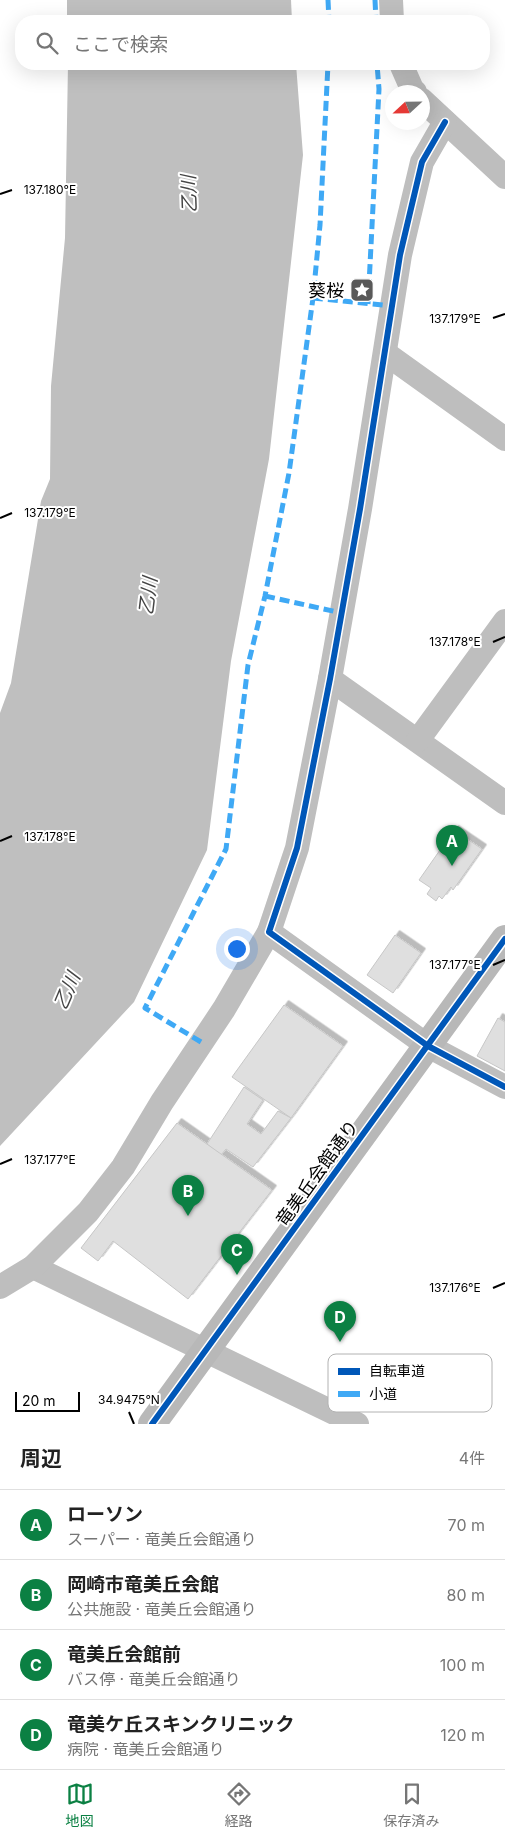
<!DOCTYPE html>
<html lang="ja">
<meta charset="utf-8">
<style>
body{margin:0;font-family:Inter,"Noto Sans JP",sans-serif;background:#f6f6f6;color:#222}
.compass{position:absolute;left:385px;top:85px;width:45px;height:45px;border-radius:50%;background:#fff;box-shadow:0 5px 20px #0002;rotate:248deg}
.scale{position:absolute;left:15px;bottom:12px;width:65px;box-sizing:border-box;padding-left:5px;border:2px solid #000;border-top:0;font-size:14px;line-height:18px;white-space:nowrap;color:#000;-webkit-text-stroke:4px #fff;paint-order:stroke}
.you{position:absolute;left:236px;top:948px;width:18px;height:18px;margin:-12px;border:4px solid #fff;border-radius:50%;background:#1a73e8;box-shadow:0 0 0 8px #1a73e833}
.badge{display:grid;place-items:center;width:32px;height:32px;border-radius:50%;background:#0b8043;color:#fff;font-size:16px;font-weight:700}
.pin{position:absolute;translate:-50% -41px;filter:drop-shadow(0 1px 2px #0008)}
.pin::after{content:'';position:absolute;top:26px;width:18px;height:15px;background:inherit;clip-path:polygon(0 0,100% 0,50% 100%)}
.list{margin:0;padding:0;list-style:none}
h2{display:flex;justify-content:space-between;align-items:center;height:65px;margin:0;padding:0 20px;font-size:21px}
h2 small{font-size:16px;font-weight:400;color:#767676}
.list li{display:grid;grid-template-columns:32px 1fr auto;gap:15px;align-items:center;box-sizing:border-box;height:70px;padding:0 20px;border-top:1px solid #e0e0e0}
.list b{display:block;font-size:19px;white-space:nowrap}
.list p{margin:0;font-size:16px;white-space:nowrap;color:#767676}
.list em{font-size:16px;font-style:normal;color:#767676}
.icon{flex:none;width:28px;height:28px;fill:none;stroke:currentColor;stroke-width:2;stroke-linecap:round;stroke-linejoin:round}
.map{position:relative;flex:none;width:505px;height:1424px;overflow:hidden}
.search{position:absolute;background:#fff;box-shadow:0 5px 20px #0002;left:15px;right:15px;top:15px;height:55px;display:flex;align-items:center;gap:12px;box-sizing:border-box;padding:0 18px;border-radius:20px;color:#767676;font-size:19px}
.sheet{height:345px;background:#fff}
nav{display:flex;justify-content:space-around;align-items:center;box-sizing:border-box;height:70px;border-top:1px solid #e0e0e0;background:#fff;font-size:14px;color:#767676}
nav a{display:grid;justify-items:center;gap:2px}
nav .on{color:#0b8043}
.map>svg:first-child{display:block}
</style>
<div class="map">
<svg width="505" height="1424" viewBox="0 0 505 1424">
<defs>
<filter id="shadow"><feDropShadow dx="4.5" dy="-4.5" stdDeviation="0" flood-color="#0004"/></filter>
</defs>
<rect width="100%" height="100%" fill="#fff"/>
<g fill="#bfbfbf">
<path d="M67,0H291L292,21H67Z"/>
<path d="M68,64H296L303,155L269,459L231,661L207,850L134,1002L0,1146V713L11,683L41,501L50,479L51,386L65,238Z"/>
</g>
<g fill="#dfdfdf" stroke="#c7c7c7" filter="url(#shadow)">
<path d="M454,830L482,849L453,890L451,887L442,899L439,896L436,901L427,894L431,888L419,880Z"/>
<path d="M395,935L421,953L393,993L367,975Z"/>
<path d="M284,1005L343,1046L291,1118L232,1077Z"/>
<path d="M498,1018L505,1022V1071L477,1056Z"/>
<path d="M244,1087L263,1100L247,1124L261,1134L278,1111L291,1118L253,1167L226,1149L221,1155L207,1144Z"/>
<path d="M177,1123L272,1190L188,1299L113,1241L98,1261L81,1248Z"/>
</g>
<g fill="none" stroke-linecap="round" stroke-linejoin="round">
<g stroke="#bebebe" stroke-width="24">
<path d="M391,0L392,21"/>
<path d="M401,64L412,89L415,92"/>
<path d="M422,100L505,177"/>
<path d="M445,122L422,162L400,255L360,509L330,679L297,848L269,932L428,1046L505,1087"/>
<path d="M385,353L505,439"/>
<path d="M330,679L505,803"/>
<path d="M418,740L505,621"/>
<path d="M33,1267L357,1424"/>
<path d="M0,1287L33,1267L88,1212L123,1167L162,1102L224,1009L269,932"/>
</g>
<path stroke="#b8b8b8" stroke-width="28" d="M152,1424L505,939"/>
<g stroke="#3fa9f5" stroke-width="5" stroke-dasharray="10 5" stroke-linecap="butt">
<path d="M328,0L329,21"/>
<path d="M375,0L376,21"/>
<path d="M313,298L392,306"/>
<path d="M368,304L379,89L377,64"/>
<path d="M265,596L342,613"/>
<path d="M201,1042L145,1008L226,849L248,665L265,596L289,473L313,298L320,225L328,64"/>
</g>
<g stroke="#fff" stroke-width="9">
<g id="cycleway">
<path d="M445,122L422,162L400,255L360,509L330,679L297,848L269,932L428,1046L505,1087"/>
<path d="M152,1424L505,939"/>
</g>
</g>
<use href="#cycleway" stroke="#0057b8" stroke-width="6"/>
</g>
<path fill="none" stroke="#000" stroke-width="2" d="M0,194L12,190M493,318L505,314M0,518L12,513M493,642L505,637M0,841L12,836M493,965L505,960M0,1164L12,1159M493,1288L505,1283M129,1412L134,1424"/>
<defs>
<g id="sight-square" transform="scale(1.25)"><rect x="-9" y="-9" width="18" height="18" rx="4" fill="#595959" stroke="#fff"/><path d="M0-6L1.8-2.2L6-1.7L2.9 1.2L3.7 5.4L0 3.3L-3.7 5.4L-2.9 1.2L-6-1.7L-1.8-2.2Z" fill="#fff"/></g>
</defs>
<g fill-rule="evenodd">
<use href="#sight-square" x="362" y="290"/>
</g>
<g text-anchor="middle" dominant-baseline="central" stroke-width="4" stroke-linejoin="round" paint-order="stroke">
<g font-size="18" fill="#000" stroke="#fff" text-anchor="end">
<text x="344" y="290">葵桜</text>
</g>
<g font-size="18" fill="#000" stroke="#fff">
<text transform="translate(317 1173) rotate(-54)">竜美丘会館通り</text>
</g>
<g font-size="19" font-style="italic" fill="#444" stroke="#fff">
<text transform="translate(189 194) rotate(-92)">乙川</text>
<text transform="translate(148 596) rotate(-83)">乙川</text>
<text transform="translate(67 991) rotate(-67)">乙川</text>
</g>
</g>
<rect x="328" y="1354" width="164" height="58" rx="8" fill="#fff" stroke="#b2b2b2" stroke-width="1"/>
<rect x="338" y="1368" width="22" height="7" fill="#0057b8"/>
<rect x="338" y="1391" width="22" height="6" fill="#3fa9f5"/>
<g font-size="14" fill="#000">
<text x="369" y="1376">自転車道</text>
<text x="369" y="1399">小道</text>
</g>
<g font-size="12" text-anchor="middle" fill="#000" stroke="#fff" stroke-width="4" stroke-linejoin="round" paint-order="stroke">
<text x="50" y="194">137.180°E</text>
<text x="455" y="323">137.179°E</text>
<text x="50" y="517">137.179°E</text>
<text x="455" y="646">137.178°E</text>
<text x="50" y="841">137.178°E</text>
<text x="455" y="969">137.177°E</text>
<text x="50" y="1164">137.177°E</text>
<text x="455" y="1292">137.176°E</text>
<text x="129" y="1404">34.9475°N</text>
</g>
</svg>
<svg class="compass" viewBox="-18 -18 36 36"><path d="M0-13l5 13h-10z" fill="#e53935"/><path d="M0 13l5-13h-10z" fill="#767676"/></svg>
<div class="scale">20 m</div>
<div class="you"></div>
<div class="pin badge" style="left:452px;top:866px">A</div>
<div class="pin badge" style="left:188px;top:1216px">B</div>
<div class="pin badge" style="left:237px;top:1275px">C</div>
<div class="pin badge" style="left:340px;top:1342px">D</div>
<div class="search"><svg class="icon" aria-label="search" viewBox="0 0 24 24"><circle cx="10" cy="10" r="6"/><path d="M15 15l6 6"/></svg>ここで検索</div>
</div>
<section class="sheet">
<h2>周辺<small>4件</small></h2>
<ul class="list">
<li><span class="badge">A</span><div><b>ローソン</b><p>スーパー · 竜美丘会館通り</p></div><em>70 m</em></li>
<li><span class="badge">B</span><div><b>岡崎市竜美丘会館</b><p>公共施設 · 竜美丘会館通り</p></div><em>80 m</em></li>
<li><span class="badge">C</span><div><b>竜美丘会館前</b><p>バス停 · 竜美丘会館通り</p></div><em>100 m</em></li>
<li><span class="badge">D</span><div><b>竜美ケ丘スキンクリニック</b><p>病院 · 竜美丘会館通り</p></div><em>120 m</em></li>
</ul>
</section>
<nav>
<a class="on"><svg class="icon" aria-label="map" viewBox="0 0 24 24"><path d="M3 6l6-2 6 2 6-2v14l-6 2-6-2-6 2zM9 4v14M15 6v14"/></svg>地図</a>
<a><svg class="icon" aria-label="directions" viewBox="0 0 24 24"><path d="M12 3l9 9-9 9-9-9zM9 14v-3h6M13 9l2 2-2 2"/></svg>経路</a>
<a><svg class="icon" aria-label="saved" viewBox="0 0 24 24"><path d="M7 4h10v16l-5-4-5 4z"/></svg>保存済み</a>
</nav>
